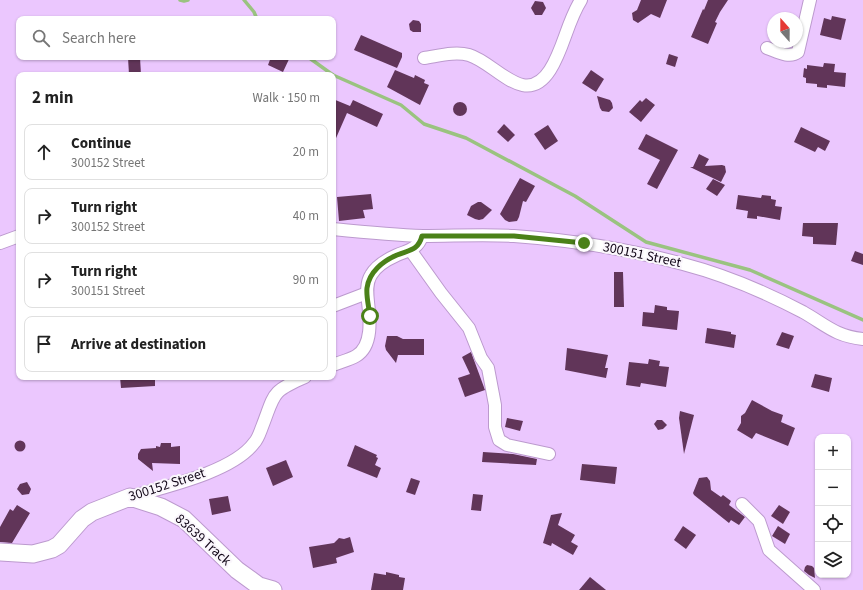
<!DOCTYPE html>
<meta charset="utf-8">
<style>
body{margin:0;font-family:"Source Sans 3",sans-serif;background:#f2f2f2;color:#222}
.controls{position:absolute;right:12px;bottom:12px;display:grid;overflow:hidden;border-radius:8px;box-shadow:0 1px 3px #0004}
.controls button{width:36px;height:36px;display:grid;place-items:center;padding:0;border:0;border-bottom:1px solid #e0e0e0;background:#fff;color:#222;font:20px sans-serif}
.compass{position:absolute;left:767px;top:12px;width:36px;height:36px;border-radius:50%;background:#fff;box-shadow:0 1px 3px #0004;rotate:339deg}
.stop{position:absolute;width:12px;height:12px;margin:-9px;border:3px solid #4a8118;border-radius:50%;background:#fff}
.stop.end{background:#4a8118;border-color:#fff;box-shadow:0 1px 4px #0008}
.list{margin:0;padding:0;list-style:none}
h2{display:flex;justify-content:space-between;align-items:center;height:52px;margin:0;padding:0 16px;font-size:17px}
h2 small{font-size:13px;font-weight:400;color:#767676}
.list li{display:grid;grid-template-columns:26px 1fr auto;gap:12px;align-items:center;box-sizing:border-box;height:56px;margin:0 8px 8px;padding:0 8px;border:1px solid #e0e0e0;border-radius:8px}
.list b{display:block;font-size:15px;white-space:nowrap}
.list p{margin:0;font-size:13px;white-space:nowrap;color:#767676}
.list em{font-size:13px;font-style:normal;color:#767676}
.icon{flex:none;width:22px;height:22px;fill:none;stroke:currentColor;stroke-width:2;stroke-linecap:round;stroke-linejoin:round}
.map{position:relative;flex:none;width:863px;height:590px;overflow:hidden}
.search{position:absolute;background:#fff;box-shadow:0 1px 3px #0004;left:16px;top:16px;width:320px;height:44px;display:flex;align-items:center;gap:10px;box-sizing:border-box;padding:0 14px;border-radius:8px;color:#767676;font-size:15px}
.panel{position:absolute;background:#fff;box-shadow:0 1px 3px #0004;left:16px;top:72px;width:320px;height:308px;border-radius:8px}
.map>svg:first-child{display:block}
</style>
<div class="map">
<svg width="863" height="590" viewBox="0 0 863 590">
<rect width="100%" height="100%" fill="#ebc7fe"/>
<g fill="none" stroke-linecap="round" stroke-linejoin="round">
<g stroke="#9ac380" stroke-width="3.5">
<path d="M180,0L184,1L188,0"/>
<path d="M244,0L254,12L257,19"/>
<path d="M308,57L333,75"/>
<path d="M333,75L401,105L424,124L466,138L575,196L646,242L750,270L863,320"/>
</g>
</g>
<g fill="#613559">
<path d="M641,0H667L660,18L651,14L638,23L633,20L632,13L637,10Z"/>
<path d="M708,0H728L720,12L715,22L717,23L708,44L691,37L703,9L704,10Z"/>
<path d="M535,1L543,2L546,8L542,15H535L531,8Z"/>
<path d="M832,16L846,19L841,40L820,35L824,18L831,20Z"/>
<path d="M413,20L419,21L421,24V32H413L410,30L409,24Z"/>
<path d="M361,35L402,53V57L397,68L354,50Z"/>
<path d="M669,54L678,57L675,67L666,64Z"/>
<path d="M128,57H140L141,75H129Z"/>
<path d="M271,57H290L283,72L268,65Z"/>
<path d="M824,63L835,64L834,72L846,73L845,87L827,85V88L817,87V84L806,83V78L803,77L804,68L807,69V65L823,67Z"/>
<path d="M395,70L414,78L415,75L425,80L424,83L429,85L420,105L387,87Z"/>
<path d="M591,70L604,79L596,92L582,83Z"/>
<path d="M597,96L610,100L612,103L613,108L609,112L602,111L600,108Z"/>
<path d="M646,98L655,105L641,122L629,112L640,100L642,102Z"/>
<path d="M333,99L350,106L353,100L383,114L377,127L347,113L333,145Z"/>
<circle cx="460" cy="109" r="7"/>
<path d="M504,124L515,135L508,142L497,132Z"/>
<path d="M548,125L558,141L545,150L534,134Z"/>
<path d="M801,127L830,141L825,151L818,147L815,152L794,142Z"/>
<path d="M646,134L678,150L657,189L647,184L660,160L638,149Z"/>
<path d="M699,154L709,159L705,166L722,165L725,166L726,172L721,182L690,167H693Z"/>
<path d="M520,178L535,186L526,202L523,201L519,217L517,221L509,222L505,220L500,214Z"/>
<path d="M713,179L725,185L717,196L706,189Z"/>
<path d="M371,194L373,209L363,210L365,218L339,221L337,197Z"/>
<path d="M738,195L761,198L762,195L771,196V199L776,200L775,206L782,207L780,220L757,216V219L747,218L748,211L736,209Z"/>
<path d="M478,202H481L492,210L483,219L479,220L475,219L467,215L471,206Z"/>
<path d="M803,223H838L836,245L813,244V237L802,236Z"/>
<path d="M855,251L863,254V265L851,261Z"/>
<path d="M614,272H623L624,307H614Z"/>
<path d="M655,305L667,307V310L679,311L677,330L642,326L643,312L654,313Z"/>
<path d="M707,328L731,332V334L736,335L734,348L705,343Z"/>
<path d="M782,332L794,336L789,349L776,345Z"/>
<path d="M387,336H397L403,339H424V355H398L396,363L386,350L385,346Z"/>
<path d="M567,348L608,355L605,368H608L606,378L565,370Z"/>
<path d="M471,352L485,390L465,397L458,378L470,374L462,357Z"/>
<path d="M649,359L660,361L659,366L669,367L666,387L641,383L640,387L626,385L629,362L648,364Z"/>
<path d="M815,374L832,378L829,392L811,387Z"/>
<path d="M120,377H155V386L121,388Z"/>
<path d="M752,400L772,411L783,415L781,422L795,428L788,446L756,433L752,439L737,430L741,423V416L745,413Z"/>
<path d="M680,411L694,415L684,454L679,418Z"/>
<path d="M507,418L523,421L520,431L505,427Z"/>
<path d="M657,420H662L667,425L663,429L658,430L654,424Z"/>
<circle cx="20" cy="446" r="5.5"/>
<path d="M161,443H171V447L180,446V464L152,463L153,471L138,459V454L141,449L156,448V446L160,447Z"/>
<path d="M355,445L377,455L376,457L378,458L375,465L381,468L377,478L347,466Z"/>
<path d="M483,452L513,454L537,459L536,465L482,462Z"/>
<path d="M286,460L293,477L273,486L266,468Z"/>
<path d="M582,464L617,467L615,484L580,480Z"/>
<path d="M707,477L710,481L711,490L721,497L723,495L731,501L729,505L745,517L739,525L731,520L729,523L694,495L693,493L699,478Z"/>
<path d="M411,478L420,481L415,495L406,492Z"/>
<path d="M27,482L31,489L29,494L22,495L17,489L20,484Z"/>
<path d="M473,494L483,495L481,511L471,510Z"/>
<path d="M228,496L231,511L212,515L209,499Z"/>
<path d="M17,505L30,513L12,543L0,542V527L10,509L13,511Z"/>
<path d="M779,505L790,512L783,524L771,516Z"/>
<path d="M562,513L558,525L575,535L571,542L578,546L573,555L552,543L551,546L543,543L551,515Z"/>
<path d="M683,526L696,535L686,549L674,540Z"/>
<path d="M778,526L790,534L785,544L772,536Z"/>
<path d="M350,537L354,552L336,558L337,563L313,568L309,547L334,543L339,538L344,539Z"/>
<path d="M807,565L812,566L814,568L815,578L809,575L804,571L805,567Z"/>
<path d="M386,572L399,575V577L405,578L403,590H371L374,573L386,575Z"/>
<path d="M590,577L606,590H579Z"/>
</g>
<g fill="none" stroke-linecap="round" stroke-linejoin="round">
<g stroke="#bc9ace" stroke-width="14">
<g id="street">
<path d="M767,48C776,51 789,59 798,52L810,0"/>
<path d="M424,58C438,56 455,51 469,55C496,63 525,109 550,70C564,48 567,22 581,0"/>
<path d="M333,229C363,232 393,235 423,236C454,236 484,234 514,236C571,240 628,249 683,264C725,275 765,292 803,312C826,325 835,336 863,339"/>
<path d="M0,243L19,236"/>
<path d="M411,251L441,293L469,328L481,358L488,368L495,405V427L499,440L507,445L549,454"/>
<path d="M333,306L367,293"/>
<path d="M333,365C340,362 349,360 356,356C373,346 370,319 368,302C367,293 366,283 371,275C376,266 388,259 397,255C409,250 418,249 422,236"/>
<path d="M130,497C164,487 233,472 254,443C258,439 260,432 262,427C275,394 270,392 305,377"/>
<path d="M742,504L759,521L769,550L814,590"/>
</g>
</g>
<g stroke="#bc9ace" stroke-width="19">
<path id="secondary" d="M0,552L33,554L52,549L59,545L82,519L92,512L130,497L161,507L184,519L237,570L259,586L273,590"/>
</g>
<use href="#street" stroke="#fff" stroke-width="12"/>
<use href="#secondary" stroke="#fff" stroke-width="17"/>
</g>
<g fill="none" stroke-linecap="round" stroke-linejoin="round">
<path stroke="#4a8118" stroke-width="5" d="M370,316C369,307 366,297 367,288C369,272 383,261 397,255C409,250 418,251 422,236H514L584,243"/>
</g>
<g text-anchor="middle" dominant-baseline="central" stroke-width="4" stroke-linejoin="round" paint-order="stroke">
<g font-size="14" fill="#110617" stroke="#faf6fc">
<text transform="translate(642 255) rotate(12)">300151 Street</text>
<text transform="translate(167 485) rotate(-18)">300152 Street</text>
<text transform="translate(203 540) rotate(42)">83639 Track</text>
</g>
</g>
</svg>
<div class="controls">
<button>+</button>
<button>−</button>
<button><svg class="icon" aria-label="locate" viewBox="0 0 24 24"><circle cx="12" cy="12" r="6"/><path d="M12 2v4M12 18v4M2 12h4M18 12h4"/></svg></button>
<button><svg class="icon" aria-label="layers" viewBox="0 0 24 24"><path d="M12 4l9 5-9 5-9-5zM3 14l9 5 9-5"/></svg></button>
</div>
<svg class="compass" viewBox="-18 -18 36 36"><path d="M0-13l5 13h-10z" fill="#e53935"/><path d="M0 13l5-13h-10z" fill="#767676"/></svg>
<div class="stop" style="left:370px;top:316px"></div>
<div class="stop end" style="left:584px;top:243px"></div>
<div class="search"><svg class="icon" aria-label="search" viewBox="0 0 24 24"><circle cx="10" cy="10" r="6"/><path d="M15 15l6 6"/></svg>Search here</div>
<section class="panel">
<h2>2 min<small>Walk · 150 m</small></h2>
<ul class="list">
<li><svg class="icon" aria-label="ahead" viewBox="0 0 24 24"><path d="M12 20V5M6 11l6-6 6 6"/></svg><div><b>Continue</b><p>300152 Street</p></div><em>20 m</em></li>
<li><svg class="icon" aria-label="right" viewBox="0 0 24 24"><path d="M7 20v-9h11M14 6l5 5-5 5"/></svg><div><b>Turn right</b><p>300152 Street</p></div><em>40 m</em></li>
<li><svg class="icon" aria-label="right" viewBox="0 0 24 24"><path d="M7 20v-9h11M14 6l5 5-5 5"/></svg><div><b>Turn right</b><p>300151 Street</p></div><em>90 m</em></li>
<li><svg class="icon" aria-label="arrive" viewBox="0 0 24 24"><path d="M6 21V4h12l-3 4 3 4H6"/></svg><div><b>Arrive at destination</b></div></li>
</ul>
</section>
</div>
